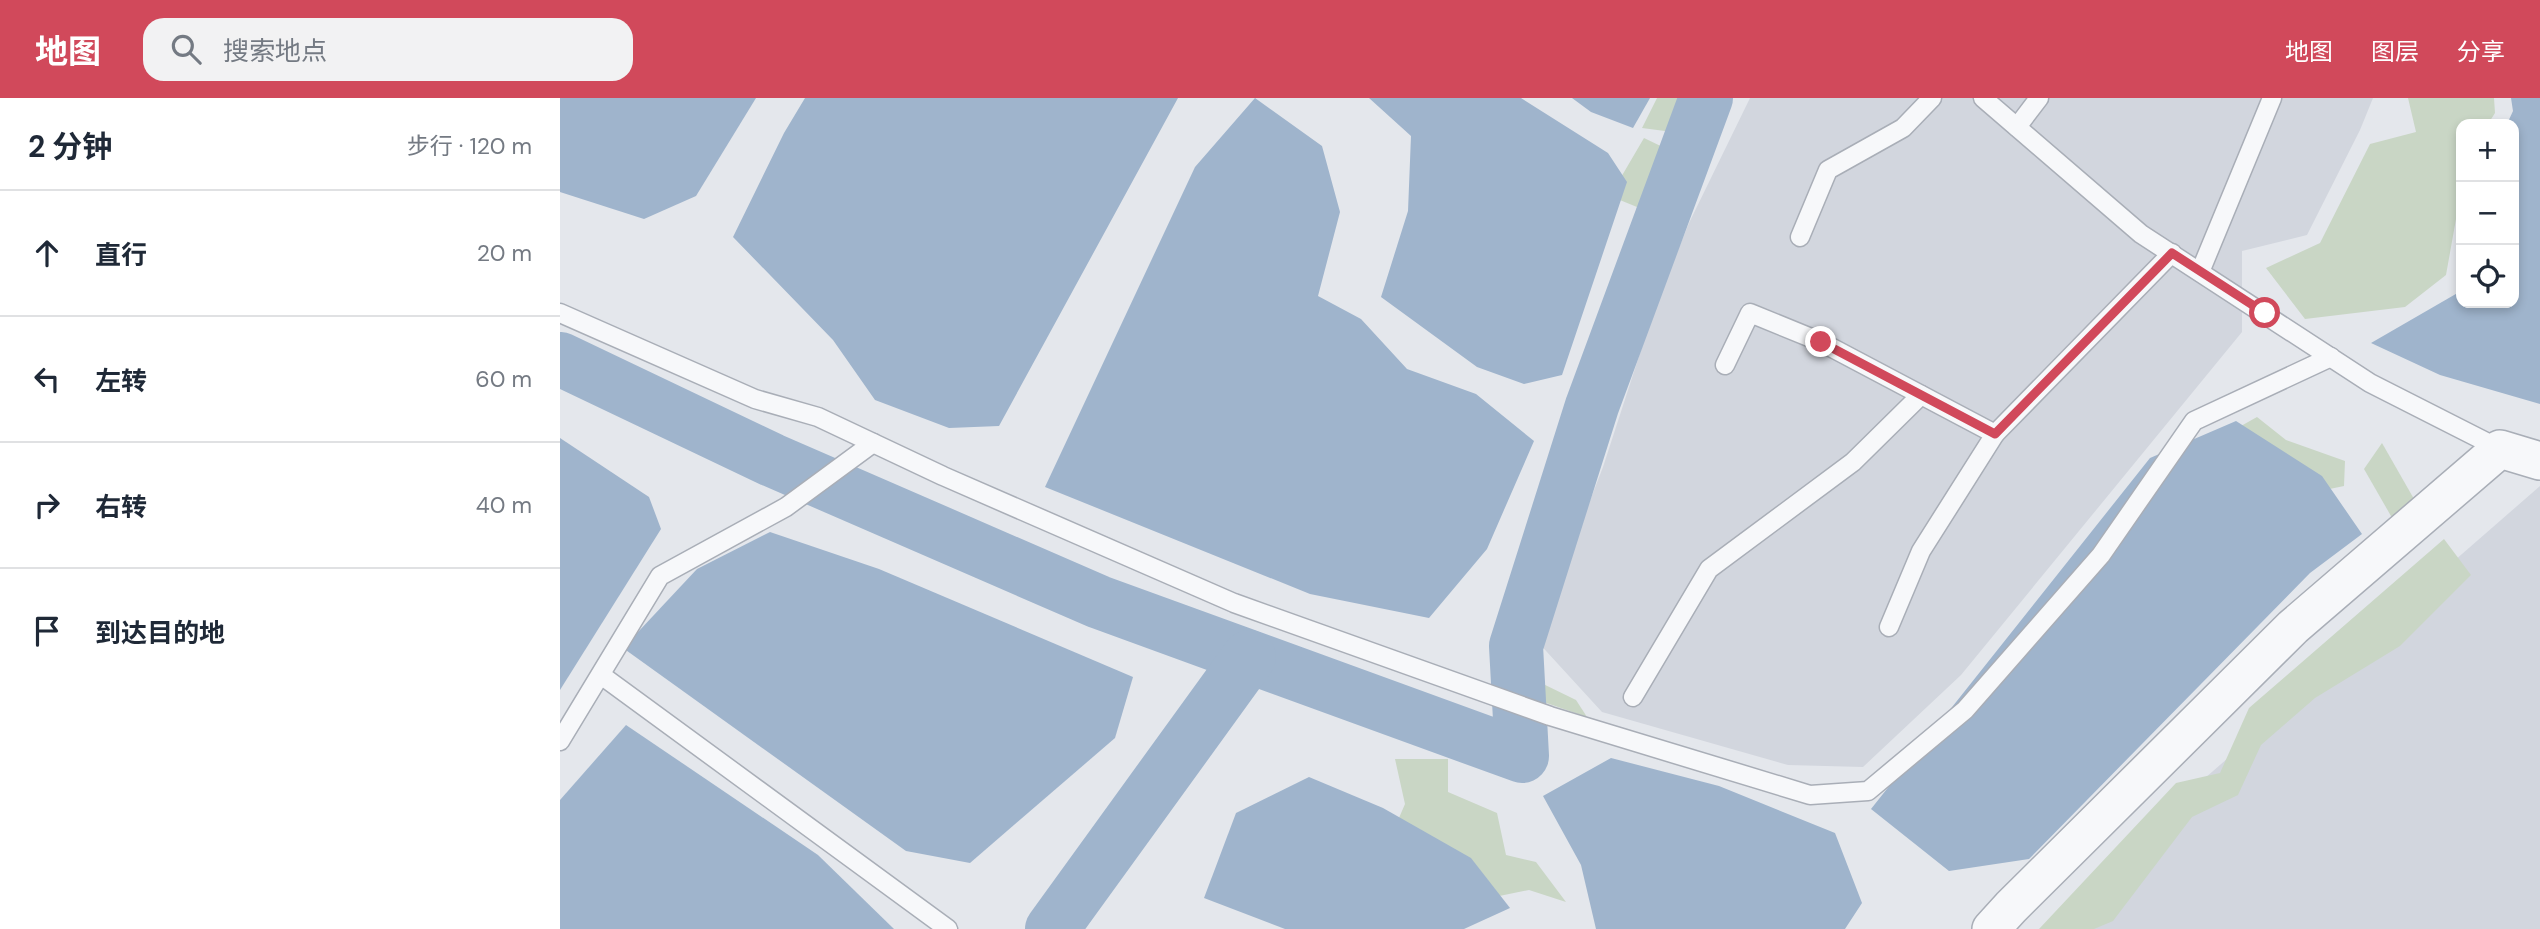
<!DOCTYPE html>
<html lang="zh">
<meta charset="utf-8">
<style>
body{margin:0;font-family:"DM Sans","Noto Sans SC",sans-serif;background:#f2f2f3;color:#1f2937}
.controls{position:absolute;right:21px;top:21px;display:grid;overflow:hidden;border-radius:14px;box-shadow:0 4px 10px #0003}
.controls button{width:63px;height:63px;display:grid;place-items:center;padding:0;border:0;border-bottom:2px solid #e0e1e3;background:#fff;color:#1f2937;font:35px sans-serif}
.stop{position:absolute;width:21px;height:21px;margin:-16px;border:5px solid #d1495b;border-radius:50%;background:#fff}
.stop.end{background:#d1495b;border-color:#fff;box-shadow:0 2px 7px #0008}
.list{margin:0;padding:0;list-style:none}
h2{display:flex;justify-content:space-between;align-items:center;height:91px;margin:0;padding:0 28px;font-size:30px}
h2 small{font-size:23px;font-weight:400;color:#747a83}
.list li{display:grid;grid-template-columns:46px 1fr auto;gap:21px;align-items:center;box-sizing:border-box;height:126px;padding:0 28px;border-top:2px solid #e0e1e3}
.list b{display:block;font-size:26px;white-space:nowrap}
.list em{font-size:23px;font-style:normal;color:#747a83}
.icon{flex:none;width:38px;height:38px;fill:none;stroke:currentColor;stroke-width:2;stroke-linecap:round;stroke-linejoin:round}
.map{position:relative;flex:none;width:1980px;height:831px;overflow:hidden}
header{display:flex;align-items:center;gap:42px;box-sizing:border-box;height:98px;padding:0 35px;background:#d1495b;color:#fff}
header strong{font-size:33px}
nav{display:flex;gap:38px;margin-inline-start:auto;font-size:24px}
.search{width:490px;height:63px;background:#f2f2f3;display:flex;align-items:center;gap:18px;box-sizing:border-box;padding:0 24px;border-radius:21px;color:#747a83;font-size:26px}
main{display:flex}
aside{flex:1;background:#fff}
.map>svg:first-child{display:block}
</style>
<header>
<strong>地图</strong>
<div class="search"><svg class="icon" aria-label="search" viewBox="0 0 24 24"><circle cx="10" cy="10" r="6"/><path d="M15 15l6 6"/></svg>搜索地点</div>
<nav><a>地图</a><a>图层</a><a>分享</a></nav>
</header>
<main>
<aside>
<h2>2 分钟<small>步行 · 120 m</small></h2>
<ul class="list">
<li><svg class="icon" aria-label="ahead" viewBox="0 0 24 24"><path d="M12 20V5M6 11l6-6 6 6"/></svg><div><b>直行</b></div><em>20 m</em></li>
<li><svg class="icon" aria-label="left" viewBox="0 0 24 24"><path d="M17 20v-9H6M10 6l-5 5 5 5"/></svg><div><b>左转</b></div><em>60 m</em></li>
<li><svg class="icon" aria-label="right" viewBox="0 0 24 24"><path d="M7 20v-9h11M14 6l5 5-5 5"/></svg><div><b>右转</b></div><em>40 m</em></li>
<li><svg class="icon" aria-label="arrive" viewBox="0 0 24 24"><path d="M6 21V4h12l-3 4 3 4H6"/></svg><div><b>到达目的地</b></div></li>
</ul>
</aside>
<div class="map">
<svg width="1980" height="831" viewBox="0 0 1980 831">
<rect width="100%" height="100%" fill="#e4e7ec"/>
<g fill="#d2d6de">
<path d="M1190,0H1813L1800,32L1747,137L1682,153V234L1401,577L1303,669L1228,667L1042,614L976,542L1043,369L1096,206L1129,125Z"/>
<path d="M1980,388V831H1533L1629,694Z"/>
</g>
<g fill="#c9d6c5">
<path d="M1097,0H1161L1143,38L1082,30Z"/>
<path d="M1848,0H1934L1935,15L1928,26H1901V93L1886,177L1845,209L1745,221L1706,170L1760,145L1810,46L1856,34Z"/>
<path d="M1084,40L1136,65L1133,90L1095,171L1063,173L1077,109L1050,98Z"/>
<path d="M1697,319L1726,342L1785,363L1784,388L1731,399L1640,351Z"/>
<path d="M1822,345L1854,401L1835,425L1804,371Z"/>
<path d="M1884,441L1911,477L1840,548L1755,600L1701,647L1678,697L1632,719L1553,823L1534,831H1479L1616,685L1660,675L1689,610Z"/>
<path d="M977,583L1016,602L1027,619L972,600Z"/>
<path d="M835,661H888V694L937,715L946,757L976,764L1006,804L969,792L881,810L829,743L845,706Z"/>
</g>
<g fill="#9fb4cc">
<path d="M0,0H196L136,98L84,121L0,94Z"/>
<path d="M245,0H618L439,328L389,330L315,302L273,242L173,139L224,35Z"/>
<path d="M695,0L762,48L780,114L758,198L801,221L847,271L916,296L974,343L927,451L869,520L750,496L485,389L635,69Z"/>
<path d="M809,0H961L1048,55L1067,84L1002,277L964,286L917,269L821,199L848,113L851,38Z"/>
<path d="M1012,0H1090L1073,30L1031,14Z"/>
<path d="M1951,0H1980V306L1880,277L1811,245L1901,193V205H1954V26H1947L1953,13Z"/>
<path d="M1676,323L1762,378L1802,436L1750,475L1469,761L1389,773L1311,711L1590,360Z"/>
<path d="M0,340L89,399L101,431L0,592Z"/>
<path d="M210,434L319,471L573,579L555,640L410,765L346,753L63,550L137,471Z"/>
<path d="M66,627L258,757L334,831H0V702Z"/>
<path d="M1051,660L1159,688L1275,735L1302,805L1285,831H1036L1021,767L983,698Z"/>
<path d="M749,679L823,710L911,760L950,810L904,831H725L644,800L676,715Z"/>
</g>
<g fill="none" stroke-linecap="round" stroke-linejoin="round">
<g stroke="#9fb4cc" stroke-width="54">
<path d="M0,261L212,362L539,504L962,658L956,548L1032,308L1146,0"/>
<path d="M492,831L689,559"/>
</g>
<g stroke="#a9aeb7" stroke-width="21">
<g id="lane">
<path d="M1423,0L1581,136L1810,285L1940,351"/>
<path d="M1457,29L1479,0"/>
<path d="M1240,139L1268,72L1343,30L1372,0"/>
<path d="M1640,174L1712,0"/>
<path d="M0,215L195,301L258,319L383,378L674,505L990,618L1250,697L1308,693L1405,612L1541,457L1634,323L1771,259"/>
<path d="M1165,267L1190,215L1261,244L1435,336L1612,155"/>
<path d="M1329,529L1361,453L1435,336"/>
<path d="M41,577L388,831"/>
<path d="M1073,599L1149,471L1293,364L1361,297"/>
<path d="M0,643L100,478L226,409L313,345"/>
</g>
</g>
<g stroke="#a9aeb7" stroke-width="40">
<path id="street" d="M1431,831L1451,809L1733,529L1940,351L1980,363"/>
</g>
<use href="#lane" stroke="#f7f8fa" stroke-width="18"/>
<use href="#street" stroke="#f7f8fa" stroke-width="37"/>
</g>
<g fill="none" stroke-linecap="round" stroke-linejoin="round">
<path stroke="#d1495b" stroke-width="9" d="M1261,244L1435,336L1612,155L1705,215"/>
</g>
</svg>
<div class="controls">
<button>+</button>
<button>−</button>
<button><svg class="icon" aria-label="locate" viewBox="0 0 24 24"><circle cx="12" cy="12" r="6"/><path d="M12 2v4M12 18v4M2 12h4M18 12h4"/></svg></button>
</div>
<div class="stop" style="left:1705px;top:215px"></div>
<div class="stop end" style="left:1261px;top:244px"></div>
</div>
</main>
